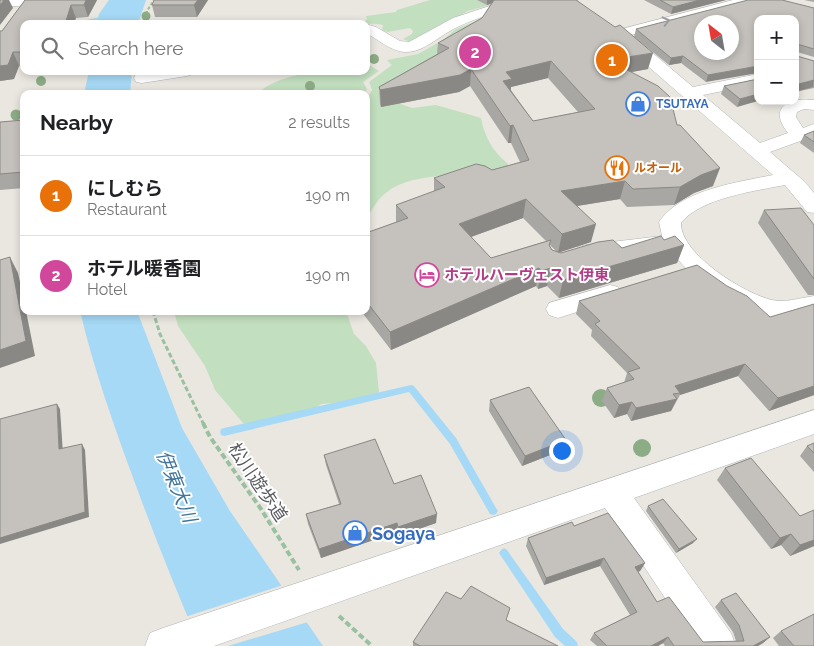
<!DOCTYPE html>
<meta charset="utf-8">
<style>
body{margin:0;font-family:Raleway,"Noto Sans JP",sans-serif;background:#f2f2f2;color:#202124}
.controls{position:absolute;right:15px;top:15px;display:grid;overflow:hidden;border-radius:10px;box-shadow:0 2px 8px #0003}
.controls button{width:45px;height:45px;display:grid;place-items:center;padding:0;border:0;border-bottom:1px solid #e0e0e0;background:#fff;color:#202124;font:25px sans-serif}
.compass{position:absolute;left:694px;top:15px;width:45px;height:45px;border-radius:50%;background:#fff;box-shadow:0 2px 8px #0003;rotate:329deg}
.you{position:absolute;left:561px;top:450px;width:18px;height:18px;margin:-12px;border:4px solid #fff;border-radius:50%;background:#1a73e8;box-shadow:0 0 0 8px #1a73e833}
.badge{display:grid;place-items:center;width:32px;height:32px;border-radius:50%;background:#d93025;color:#fff;font-size:16px;font-weight:700}
.pin{position:absolute;translate:-50% -50%;border:2px solid #fff;box-shadow:0 1px 5px #0006}
.list{margin:0;padding:0;list-style:none}
h2{display:flex;justify-content:space-between;align-items:center;height:65px;margin:0;padding:0 20px;font-size:21px}
h2 small{font-size:16px;font-weight:400;color:#757577}
.list li{display:grid;grid-template-columns:32px 1fr auto;gap:15px;align-items:center;box-sizing:border-box;height:80px;padding:0 20px;border-top:1px solid #e0e0e0}
.list b{display:block;font-size:19px;white-space:nowrap}
.list p{margin:0;font-size:16px;white-space:nowrap;color:#757577}
.list em{font-size:16px;font-style:normal;color:#757577}
.icon{flex:none;width:28px;height:28px;fill:none;stroke:currentColor;stroke-width:2;stroke-linecap:round;stroke-linejoin:round}
.map{position:relative;flex:none;width:814px;height:646px;overflow:hidden}
.search{position:absolute;background:#fff;box-shadow:0 2px 8px #0003;left:20px;top:20px;width:350px;height:55px;display:flex;align-items:center;gap:12px;box-sizing:border-box;padding:0 18px;border-radius:10px;color:#757577;font-size:19px}
.panel{position:absolute;background:#fff;box-shadow:0 2px 8px #0003;left:20px;top:90px;width:350px;height:225px;border-radius:10px}
.map>svg:first-child{display:block}
</style>
<div class="map">
<svg width="814" height="646" viewBox="0 0 814 646">
<rect width="100%" height="100%" fill="#eae7e0"/>
<g fill="#c2dfbf">
<path d="M430,0H508L468,11L411,42L403,39L412,34L413,31L410,28L387,32L382,30L383,25C376,23 366,24 359,24L367,20L366,16L396,12L397,10Z"/>
<path d="M479,20L398,103L412,108L436,105L481,118C484,136 493,152 508,164L503,174C470,176 413,171 387,192C378,198 371,211 366,220V145L369,144C363,129 364,103 372,90L369,82L392,65L387,60L418,54L443,40L456,29Z"/>
<path d="M366,63L379,71L363,82L367,89L364,94H263L260,91C290,69 331,71 366,71Z"/>
<path d="M174,311H346L354,334L366,346L376,363L379,392L362,400L321,404L305,416L259,426L243,423L215,390L205,366L178,326Z"/>
</g>
<g fill="#a6d9f5">
<path d="M109,0H146L138,24H97L99,14Z"/>
<path d="M89,71H132L130,94H84Z"/>
<path d="M80,311H137L182,428L230,511L323,646H200C177,592 155,538 135,483C114,426 94,370 80,311Z"/>
</g>
<path fill="#eae7e0" d="M283,585L308,622L228,646H198L185,617Z"/>
<g fill="none" stroke-linecap="round" stroke-linejoin="round">
<g fill="#a6d9f5" fill-rule="evenodd">
<path d="M107,16H109V18L76,24H65Z"/>
<path d="M411,385L414,386L456,438L496,508L498,511L496,514L493,515L490,514L450,444L409,392L224,436L221,435L220,432L221,429L224,428Z"/>
<path d="M504,548L507,550L563,629L577,642L578,646H565L555,637L499,553L501,550Z"/>
</g>
<g stroke="#b1b3b6" stroke-width="1">
<g id="minor">
<path d="M0,0H33L34,2L32,5L0,7Z"/>
<path d="M508,0H530L528,3C500,12 470,18 445,34C432,42 420,53 404,52C389,50 379,40 366,33V24L376,27L400,41L409,42L453,18Z"/>
<path d="M733,0H756L754,3L631,35L693,87L758,74V84L703,95L760,143L788,133C767,107 790,97 814,100V110L804,109L797,112L796,117L803,128L814,124V136L770,152L805,182L814,193V213L807,212L785,185C755,191 700,198 681,223C680,254 745,294 772,300C785,303 800,298 814,296V314C801,316 788,320 776,318C736,313 690,280 669,247L660,250L586,259L578,257L575,252L578,247L586,245L662,236L659,222C680,190 738,182 773,175L611,34L614,31Z"/>
<path d="M153,71H195L193,74L187,76L142,83L136,82L134,78L136,74Z"/>
<path d="M610,285L618,287L622,293L618,299L558,318L549,315L546,309L549,303Z"/>
<path d="M814,410V434L634,498L731,633L736,646H697L605,508L214,646H145L150,633L163,628Z"/>
</g>
</g>
<path stroke="#99c0a0" stroke-width="2" stroke-dasharray="3 2" stroke-linecap="butt" d="M146,24L147,11L154,0"/>
<path stroke="#99c0a0" stroke-width="3" stroke-dasharray="5 2.5" stroke-linecap="butt" d="M153,311L160,334L204,425"/>
<g stroke="#99c0a0" stroke-width="4" stroke-dasharray="6 3" stroke-linecap="butt">
<path d="M203,423L210,437L261,509L299,570"/>
<path d="M339,616L372,646"/>
</g>
<use href="#minor" fill="#fff" fill-rule="evenodd"/>
</g>
<g fill="#8cac86">
<circle cx="146" cy="16" r="4.5"/>
<circle cx="374" cy="59" r="5"/>
<circle cx="41" cy="81" r="5"/>
<circle cx="310" cy="86" r="5"/>
<circle cx="16" cy="115" r="5.5"/>
<circle cx="601" cy="398" r="9"/>
<circle cx="642" cy="448" r="9"/>
</g>
<g fill="#a9a7a3" fill-rule="evenodd">
<path d="M25,0H97L88,17L76,18L24,24V66H19L14,79L0,81V31H2Z"/>
<path d="M208,0L197,17H155L152,5Z"/>
<path d="M477,0H578H577L648,69L631,72L677,125L713,186L694,193L674,205L627,207L620,199L577,206L591,242L559,252L561,253L622,248L664,240L684,245L677,263L559,298L547,286L538,289L536,286L391,350L361,311H366V233L396,222V205L434,192V178L492,170L520,162L511,143H508L470,86L459,92L381,107L380,104L379,87L437,54L438,43L482,18L492,3L487,5ZM548,78L578,112L533,121L511,90V87ZM523,218L546,241L491,258L471,237ZM550,245L557,252L552,250L550,246Z"/>
<path d="M644,0H726L671,14Z"/>
<path d="M804,0H814V2Z"/>
<path d="M814,8V57L797,52V56L814,61V88L795,92V19L706,82L681,63L669,65L634,37L636,29Z"/>
<path d="M758,79L737,107L721,94L724,86Z"/>
<path d="M24,120V188L0,190V122Z"/>
<path d="M814,131V153L800,143L804,135Z"/>
<path d="M764,210L814,225V295H808L758,223Z"/>
<path d="M697,265L814,395L769,411L738,376L680,395L671,411L631,421L627,414L614,418L602,401L607,388L624,383L627,373L591,336L592,330L576,314L579,301Z"/>
<path d="M490,400L563,450L522,466L489,411Z"/>
<path d="M814,443V472L800,456L807,446Z"/>
<path d="M324,455L394,484L436,523L399,536L397,532L321,558L308,524L306,514L339,504L326,465Z"/>
<path d="M725,468L800,516L814,546L790,556L781,545L771,549L717,480Z"/>
<path d="M648,506L693,543L676,553L646,511Z"/>
<path d="M574,526L645,563L640,571L638,572L657,602L703,642L736,641L733,632L715,607L721,600L770,637L763,643L758,646H665L663,643L658,646H597L590,640L594,633L630,615L600,566L544,585L526,546L528,538Z"/>
<path d="M461,599L507,620L558,646H413V642Z"/>
<path d="M781,631L814,646H779L773,638Z"/>
</g>
<g fill="#8a8884">
<path d="M4,0H9L13,8L0,25V5Z"/>
<path d="M86,0H97L88,17L84,5Z"/>
<path d="M198,0H208L197,17L194,5Z"/>
<path d="M487,0H502L487,5Z"/>
<path d="M700,0H726L671,14L673,7Z"/>
<path d="M71,5L76,18L74,24H65Z"/>
<path d="M13,52L19,66L14,79L0,81V66Z"/>
<path d="M653,53L648,69L605,77L608,60Z"/>
<path d="M683,56L681,63L669,65L671,58Z"/>
<path d="M551,61L548,78L511,87L510,96L503,81L506,72Z"/>
<path d="M758,66V73L706,82L708,75Z"/>
<path d="M471,69L470,86L459,92L381,107L380,90Z"/>
<path d="M814,80L813,87L795,92V85Z"/>
<path d="M758,94V101L737,107L740,99Z"/>
<path d="M513,125L511,143H508L510,126Z"/>
<path d="M720,168L713,186L694,193L674,205L680,187L701,175Z"/>
<path d="M625,181L620,199L558,209L561,191Z"/>
<path d="M526,199L523,218L457,242L459,224Z"/>
<path d="M596,224L591,242L558,253L562,234Z"/>
<path d="M684,245L677,263L559,298L563,280Z"/>
<path d="M10,257L18,273L24,300V311H26L35,356L0,368V350Z"/>
<path d="M539,268L536,286L391,350L390,332Z"/>
<path d="M551,268L547,286L538,289L541,271Z"/>
<path d="M745,364L738,376L680,395V393L675,386Z"/>
<path d="M814,386V395L769,411L778,398Z"/>
<path d="M677,399L671,411L631,421L636,408Z"/>
<path d="M632,402L627,414L614,418L619,405Z"/>
<path d="M57,404L60,409L63,454L59,449Z"/>
<path d="M566,440L563,450L522,466L525,456Z"/>
<path d="M82,444L85,450L89,517L0,544V538Z"/>
<path d="M437,514L436,523L399,536L398,527Z"/>
<path d="M397,523V532L321,558L319,549Z"/>
<path d="M791,534L781,545L771,549L780,538Z"/>
<path d="M697,539L693,543L676,553L679,549Z"/>
<path d="M814,540V546L790,556L800,545Z"/>
<path d="M604,558L600,566L544,585L546,578Z"/>
<path d="M645,563L640,571L630,574L635,567Z"/>
<path d="M668,637L663,643L658,646H651Z"/>
<path d="M770,637L763,643L758,646H753Z"/>
</g>
<g fill="#c5c2bd" stroke="#8a8884" fill-rule="evenodd">
<path d="M0,0H4L0,5Z"/>
<path d="M25,0H86L84,5H71L65,24H24V52H13L8,65L0,66V31H2Z"/>
<path d="M154,0H198L194,5H152Z"/>
<path d="M494,0H576L615,27L620,25L653,53L608,60L658,86L670,97L677,125H680L720,168L701,175L680,187L633,189L625,181L561,191L596,224L562,234L526,199L459,224L491,258L551,240L549,245L552,250L561,253L598,242L613,240L622,248L661,236L664,240L675,236L684,245L563,280L551,268L541,271L539,268L390,332L366,301V233L408,218L396,205L445,187L434,178L476,164L485,166L492,170L529,160L513,125L510,126L471,69L460,75L380,90L379,87L449,48L438,43L482,18ZM551,61L595,109L533,121L503,81L512,79L506,72Z"/>
<path d="M660,0H700L673,7Z"/>
<path d="M748,0H782L814,8V49L797,44V56L814,61V80L795,85V19H758V66L708,75L683,56L671,58L636,29ZM702,22H732V52H702Z"/>
<path d="M758,79V94L740,99L724,86Z"/>
<path d="M24,120V172L0,174V122Z"/>
<path d="M814,131V142L804,135Z"/>
<path d="M801,208L814,225V279L764,210Z"/>
<path d="M10,257L26,341L0,350V260Z"/>
<path d="M697,265L727,286L747,296L770,317L814,304V386L778,398L745,364L675,386L680,393L673,394L677,399L636,408L632,402L619,405L607,388L634,379L628,372L640,368L595,324L600,321L579,301Z"/>
<path d="M529,387L566,440L525,456L490,400Z"/>
<path d="M57,404L59,449L82,444L85,512L0,538V419Z"/>
<path d="M375,439L394,484L421,475L437,514L398,527L397,523L319,549L306,514L341,504L324,455Z"/>
<path d="M814,443V453L807,446Z"/>
<path d="M751,458L800,516L814,510V540L800,545L791,534L780,538L725,468Z"/>
<path d="M663,499L697,539L679,549L648,506Z"/>
<path d="M608,513L645,563L635,567L657,602L669,597L703,642L744,641L739,625L721,600L736,593L770,637L753,646H674L668,637L651,646H607L594,633L637,612L604,558L546,578L528,538L572,522L574,526Z"/>
<path d="M471,586L510,608L506,620L558,646H420L413,642L446,592L461,599Z"/>
<path d="M814,614V646H794L781,631Z"/>
</g>
<defs><path id="oneway-chevron" d="M-2-3.5L2.5 0L-2 3.5" fill="none" stroke-width="1.6" stroke-linecap="round" stroke-linejoin="round" transform="scale(1.25)"/></defs>
<use stroke="#9b9d9f" href="#oneway-chevron" transform="translate(666 21) rotate(-14)"/>
<defs>
<g id="shop-ring" transform="scale(1.25)"><circle r="9.5" fill="#fff" stroke="#3f7fe0" stroke-width="1.5"/><path d="M-5-2.5h2.3a2.7 3.5 0 0 1 5.4 0H5L5.5 6h-11ZM-1.5-2.5h3a1.5 2.3 0 0 0-3 0Z" fill="#3f7fe0"/></g>
<g id="restaurant-ring" transform="scale(1.25)"><circle r="9.5" fill="#fff" stroke="#e8710a" stroke-width="1.5"/><path d="M-5-6h1v4h1v-4h1v4h1v-4h1v5L-1.5 .5V6h-2V.5L-5-1ZM5-6V6H3V1.5H1.5Q1.5-4 5-6Z" fill="#e8710a"/></g>
<g id="hotel-ring" transform="scale(1.25)"><circle r="9.5" fill="#fff" stroke="#d1479c" stroke-width="1.5"/><path d="M-6-4.5h1.5V1H6V5H4.5V3h-9V5H-6ZM-4 0a1.8 1.8 0 1 1 3.6 0ZM.5 0V-2.5h3Q6-2.5 6 0Z" fill="#d1479c"/></g>
</defs>
<g fill-rule="evenodd">
<use href="#shop-ring" x="638" y="104"/>
<use href="#restaurant-ring" x="617" y="168"/>
<use href="#hotel-ring" x="427" y="275"/>
<use href="#shop-ring" x="355" y="533"/>
</g>
<g text-anchor="middle" dominant-baseline="central" stroke-width="4" stroke-linejoin="round" paint-order="stroke">
<g font-size="12" font-weight="bold" fill="#366cbe" stroke="#fff" text-anchor="start">
<text x="656" y="104">TSUTAYA</text>
</g>
<g font-size="12" font-weight="bold" fill="#c56008" stroke="#fff" text-anchor="start">
<text x="634" y="168">ルオール</text>
</g>
<g font-size="15" font-weight="bold" fill="#b23c85" stroke="#fff" text-anchor="start">
<text x="444" y="275">ホテルハーヴェスト伊東</text>
</g>
<g font-size="18" fill="#595c5f" stroke="#fff">
<text transform="translate(258 482) rotate(56)">松川遊歩道</text>
</g>
<g font-size="18" font-weight="bold" fill="#366cbe" stroke="#fff" text-anchor="start">
<text x="372" y="533">Sogaya</text>
</g>
<g font-size="19" font-style="italic" fill="#43769c" stroke="#fff">
<text transform="translate(177 486) rotate(68)">伊東大川</text>
</g>
</g>
</svg>
<div class="controls">
<button>+</button>
<button>−</button>
</div>
<svg class="compass" viewBox="-18 -18 36 36"><path d="M0-13l5 13h-10z" fill="#e53935"/><path d="M0 13l5-13h-10z" fill="#757577"/></svg>
<div class="you"></div>
<div class="pin badge" style="left:612px;top:60px;background:#e8710a">1</div>
<div class="pin badge" style="left:475px;top:52px;background:#d1479c">2</div>
<div class="search"><svg class="icon" aria-label="search" viewBox="0 0 24 24"><circle cx="10" cy="10" r="6"/><path d="M15 15l6 6"/></svg>Search here</div>
<section class="panel">
<h2>Nearby<small>2 results</small></h2>
<ul class="list">
<li><span class="badge" style="background:#e8710a">1</span><div><b>にしむら</b><p>Restaurant</p></div><em>190 m</em></li>
<li><span class="badge" style="background:#d1479c">2</span><div><b>ホテル暖香園</b><p>Hotel</p></div><em>190 m</em></li>
</ul>
</section>
</div>
